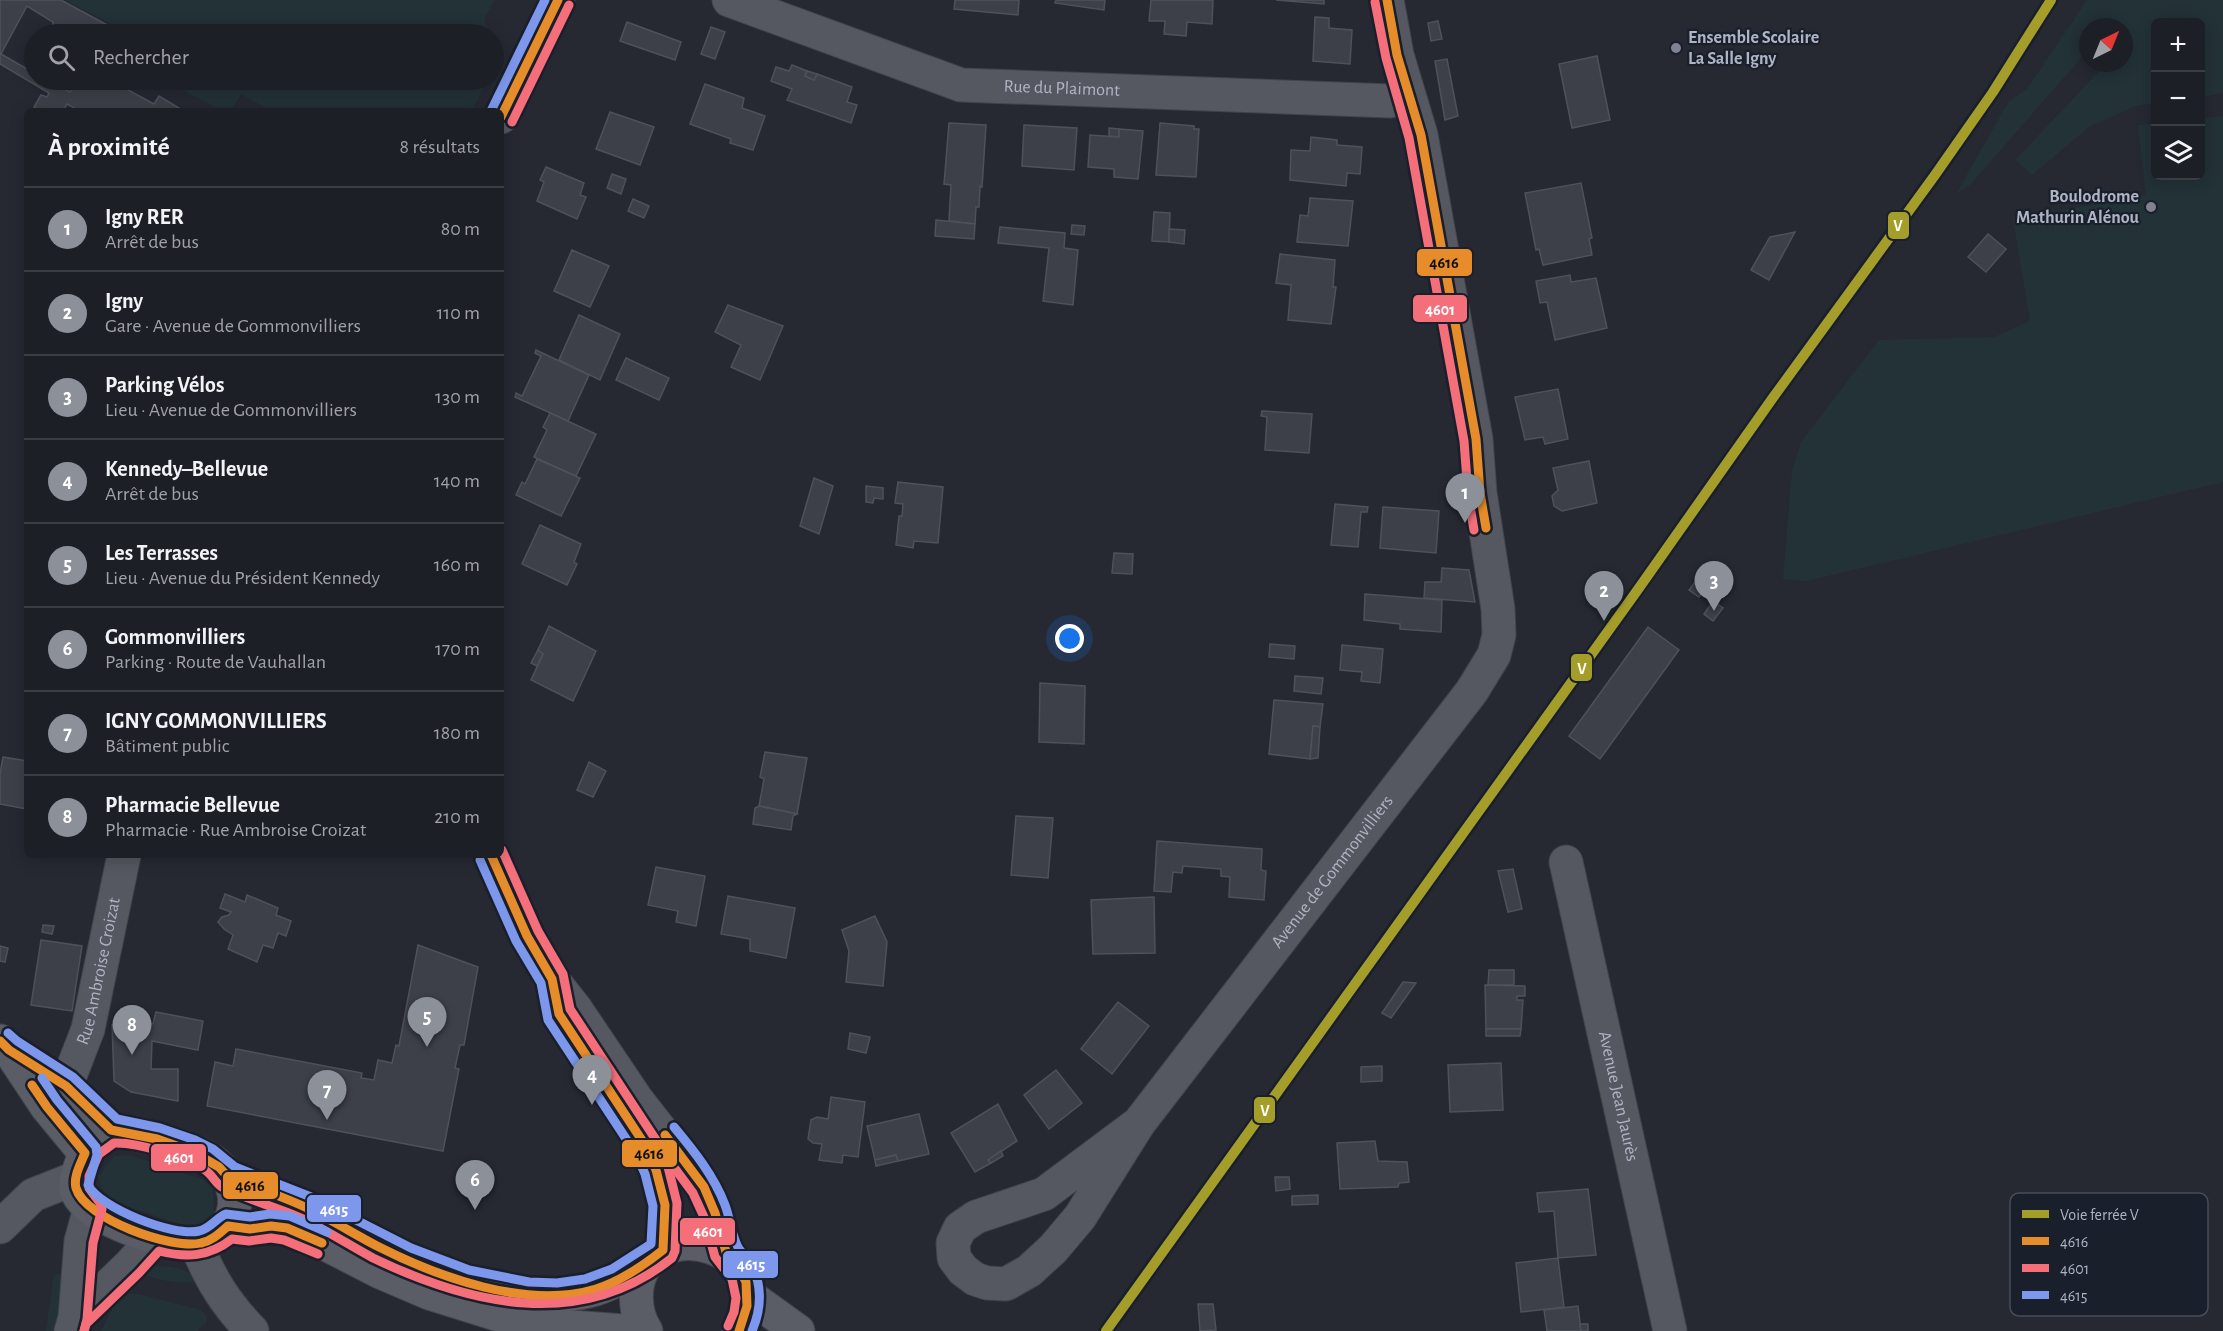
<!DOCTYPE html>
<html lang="fr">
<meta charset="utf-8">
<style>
body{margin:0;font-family:"Alegreya Sans",sans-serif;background:#25272e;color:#f1f3f6}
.controls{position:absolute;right:18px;top:18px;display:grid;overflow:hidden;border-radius:9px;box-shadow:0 3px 15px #0003}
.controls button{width:54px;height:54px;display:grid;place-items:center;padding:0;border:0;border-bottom:2px solid #3a3d43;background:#1c1f26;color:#f1f3f6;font:30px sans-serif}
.compass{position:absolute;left:2079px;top:18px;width:54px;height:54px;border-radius:50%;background:#1c1f26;box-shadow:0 3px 15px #0003;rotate:43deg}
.you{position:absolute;left:1070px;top:639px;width:21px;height:21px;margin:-15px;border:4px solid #fff;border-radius:50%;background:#1a73e8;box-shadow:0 0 0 9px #1a73e833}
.badge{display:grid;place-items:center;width:39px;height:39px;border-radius:50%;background:#8c9099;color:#fff;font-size:20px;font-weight:700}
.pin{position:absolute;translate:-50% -50px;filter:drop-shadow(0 2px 3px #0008)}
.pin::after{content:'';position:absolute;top:32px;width:21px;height:18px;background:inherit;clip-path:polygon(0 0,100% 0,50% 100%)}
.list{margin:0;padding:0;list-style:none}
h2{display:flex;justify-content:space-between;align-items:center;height:78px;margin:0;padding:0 24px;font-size:26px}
h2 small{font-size:20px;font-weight:400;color:#a0a2a7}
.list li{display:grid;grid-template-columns:39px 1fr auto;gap:18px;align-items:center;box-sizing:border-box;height:84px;padding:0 24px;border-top:2px solid #3a3d43}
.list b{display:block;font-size:22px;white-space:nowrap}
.list p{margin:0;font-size:20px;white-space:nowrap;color:#a0a2a7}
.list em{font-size:20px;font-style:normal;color:#a0a2a7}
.icon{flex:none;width:33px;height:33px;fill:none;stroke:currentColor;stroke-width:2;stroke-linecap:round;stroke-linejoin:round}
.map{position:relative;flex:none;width:2223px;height:1331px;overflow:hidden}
.search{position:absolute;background:#1c1f26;box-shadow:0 3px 15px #0003;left:24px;top:24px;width:480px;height:66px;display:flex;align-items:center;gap:15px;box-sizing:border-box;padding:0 21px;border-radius:33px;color:#a0a2a7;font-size:22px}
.panel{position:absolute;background:#1c1f26;box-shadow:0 3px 15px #0003;left:24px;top:108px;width:480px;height:750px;border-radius:9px}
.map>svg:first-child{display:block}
</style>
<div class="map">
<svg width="2223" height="1331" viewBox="0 0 2223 1331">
<rect width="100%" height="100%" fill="#262932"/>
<g fill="#233237">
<path d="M65,0H494L484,19L490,34H130Z"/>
<path d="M2087,0H2223V93L2201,97L2200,22H2156L2155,103L2135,106L2089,127L2032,175L2015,160L2107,63H2124V45L2130,38L2124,37V27H2088V50L1970,185L1956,194L2009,101L2027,89Z"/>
<path d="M494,39L504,47L494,68Z"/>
<path d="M184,80H487L472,111H271L241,94L231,111H222L179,88Z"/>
<path d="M2223,116V482L1807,581L1783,579L1792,470L1801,442L1879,340L1994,337L2030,321L2013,219L2146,195L2138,125L2155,123L2156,176H2200L2201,118Z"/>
<path d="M130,1155L204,1180L213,1189L214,1212C206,1220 200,1226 188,1227L113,1202C104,1195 100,1187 99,1176L114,1156Z"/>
<path d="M159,1266C178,1267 185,1268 199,1281C179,1285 157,1280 139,1272L150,1267Z"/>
<path d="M69,1273L68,1283L53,1331H46L53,1279L56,1274Z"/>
<path d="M129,1293L143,1295L201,1310L207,1316L206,1323L197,1331H101L115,1303Z"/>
</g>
<g fill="#3d4048" stroke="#4e515a" stroke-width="1.5">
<path d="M0,0H61L124,34H66L52,27L53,22L27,6L1,54L34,73V80H46L70,92L77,80H133L128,90L154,104L159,96L184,111H80L67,104L64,109L67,111H41L34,107L41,95L47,97L49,93L0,64Z"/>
<path d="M955,0H1019L1018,15L954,9Z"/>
<path d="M1056,0H1105L1104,10L1055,3Z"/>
<path d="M1151,0H1213L1212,24L1187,22L1186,36L1164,34L1165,21H1149Z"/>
<path d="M1276,0H1324V4Z"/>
<path d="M1315,17L1329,18V28L1352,30L1350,64L1313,61Z"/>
<path d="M1438,21L1442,39L1431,41L1428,23Z"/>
<path d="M627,22L681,42L675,60L620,41Z"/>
<path d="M711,27L725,32L715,59L701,54Z"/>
<path d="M1597,56L1610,120L1572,128L1559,64Z"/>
<path d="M1447,59L1458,116L1445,120L1435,61Z"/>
<path d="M792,65L807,71L805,76L814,80L817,74L852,87L847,102L857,105L851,123L787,100L792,89L771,81L776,67L789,71Z"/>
<path d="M807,71L817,74L814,80L805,76Z"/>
<path d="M705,84L744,98L742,108L765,116L753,150L730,143L731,139L690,124Z"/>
<path d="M610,112L654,127L640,165L596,149Z"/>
<path d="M949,123L986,125L982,187L980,186L979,207H976L975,224L949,221L951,185L944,184Z"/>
<path d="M1160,123L1194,126V129H1199L1196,177L1156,175Z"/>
<path d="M1024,125L1077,128L1074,170L1022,166Z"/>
<path d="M1109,128L1119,129V137L1109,136Z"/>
<path d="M1119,129L1143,131L1138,179L1114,177V169L1088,167L1090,135L1119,137Z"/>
<path d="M1311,137L1337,140V145L1362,147L1360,174L1347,173L1346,186L1290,180L1291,150L1310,151Z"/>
<path d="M546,167L584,183L580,195L586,197L577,219L537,201L544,182L540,180Z"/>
<path d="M612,174L626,179L621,194L607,188Z"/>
<path d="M1581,183L1592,238L1589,239L1592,255L1543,265L1539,249L1536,250L1525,193Z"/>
<path d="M1310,198L1353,201L1348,246L1297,242L1300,215L1308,216Z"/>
<path d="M633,199L649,206L644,218L628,211Z"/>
<path d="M1154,212L1170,213L1169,242L1152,241Z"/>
<path d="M936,220L975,224L974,239L935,236Z"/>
<path d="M1072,225L1085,226L1084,235L1071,234Z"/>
<path d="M1000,227L1065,233L1064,248L1078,250L1073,305L1043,301L1049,248L998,243Z"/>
<path d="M1169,229L1185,230L1184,244L1169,242Z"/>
<path d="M1795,232L1769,280L1751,270L1770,237Z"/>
<path d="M1988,234L2006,249L1986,272L1968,257Z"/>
<path d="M572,250L609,266L590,307L554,291Z"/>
<path d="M1280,254L1335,260L1333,287H1336L1331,324L1288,320L1291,285L1276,283Z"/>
<path d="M1570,275L1571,282L1596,278L1607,328L1555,340L1547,302L1540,303L1536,281Z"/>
<path d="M728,305L783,326L760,380L731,367L741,345L715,332Z"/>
<path d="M579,315L620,334L600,380L559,360Z"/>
<path d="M536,350L589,375L568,421L515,397L516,393L522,396L541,356L535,353Z"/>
<path d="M626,358L669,378L659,400L616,380Z"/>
<path d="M1558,389L1568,439L1545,444L1543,437L1525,440L1515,397Z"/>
<path d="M1262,411L1312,414L1309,453L1265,450L1267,417L1261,416Z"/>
<path d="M550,413L596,434L576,476L534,457L547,430L543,427Z"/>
<path d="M537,459L580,478L561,516L516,495L522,482L525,484Z"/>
<path d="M1589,461L1597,503L1562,511L1554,506L1552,496L1558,490L1553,468Z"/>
<path d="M814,478L833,486L819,534L800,526Z"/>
<path d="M898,482L943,487L938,543L914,541L913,548L896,545L899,516H902L903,504L895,503Z"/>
<path d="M866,486L883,488V499L874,498L873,503L866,502Z"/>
<path d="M1335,504L1368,507L1367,512H1361L1358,547L1331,545Z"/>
<path d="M1383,507L1439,511L1436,553L1380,548Z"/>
<path d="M540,525L581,544L574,562L577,564L567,585L522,564Z"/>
<path d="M1114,553L1133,554L1132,574L1112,573Z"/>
<path d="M1442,568L1469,570L1475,602L1424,598L1425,582H1441Z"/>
<path d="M1699,577L1709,585L1699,597L1689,590Z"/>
<path d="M1365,594L1442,600L1441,632L1400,629V624L1364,620Z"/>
<path d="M1713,601L1723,608L1713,621L1704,614Z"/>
<path d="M549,626L596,651L573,701L531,680L543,654L538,650Z"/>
<path d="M1648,627L1679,650L1600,759L1569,736Z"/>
<path d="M1270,644L1295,646L1294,659L1269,657Z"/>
<path d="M1342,645L1383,649L1380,683L1361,681L1362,672L1340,670Z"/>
<path d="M538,650L543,654L537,666L531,663Z"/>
<path d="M1295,676L1323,678L1321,694L1294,691Z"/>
<path d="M1040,683L1085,686L1084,744L1039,742Z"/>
<path d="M1274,700L1323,704L1320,727L1313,726L1310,759L1269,754Z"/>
<path d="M1313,726L1320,727L1318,758L1310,759Z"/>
<path d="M765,752L807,758L797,814L759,806L764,779L760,777Z"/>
<path d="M3,757L27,761V809L0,804V774Z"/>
<path d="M589,762L606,771L593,797L577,790Z"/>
<path d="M759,806L797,814L793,816L791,830L753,824L755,808Z"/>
<path d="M1016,816L1053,818L1048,878L1011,875Z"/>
<path d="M1157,841L1262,849L1261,870L1266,871L1264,900L1229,897L1230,877L1221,876V869L1183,866L1182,873L1173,872L1171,892L1154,891Z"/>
<path d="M656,867L705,876L696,926L676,922L678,911L648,905Z"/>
<path d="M1513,869L1522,909L1508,912L1498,871Z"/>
<path d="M225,894L245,902L247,895L278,908L276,915L291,921L286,936L278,933L273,948L263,945L257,962L228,949L233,935L224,929L218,922L222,917L229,915L231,912L220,908Z"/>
<path d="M728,896L795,908L786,958L750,951V939L721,934Z"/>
<path d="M1154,897L1155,953L1093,954L1091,900Z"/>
<path d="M875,916L887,942L883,986L846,982L849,951L842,930Z"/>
<path d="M43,925L54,926L52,934L42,932Z"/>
<path d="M41,940L82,946L72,1011L31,1005Z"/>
<path d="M418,945L478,967L464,1045H460L455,1068L459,1069L443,1151L207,1106L215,1062L233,1066L236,1049L362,1073L361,1078L374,1080L378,1060L392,1063L396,1045L399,1046Z"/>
<path d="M0,946L8,948L5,962L0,961Z"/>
<path d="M1489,970H1514V985H1488Z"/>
<path d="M1403,982L1416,983L1391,1018L1382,1013Z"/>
<path d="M1485,985L1525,986V996H1517V1000H1523L1521,1029H1486Z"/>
<path d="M1118,1002L1149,1026L1112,1074L1081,1049Z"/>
<path d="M156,1012L203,1021L198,1050L152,1041L151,1069H178V1101L131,1092L114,1081L112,1025L139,1031L141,1022L153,1024Z"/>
<path d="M1486,1029H1521L1520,1036H1486Z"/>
<path d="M850,1033L870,1037L866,1053L848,1049Z"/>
<path d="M1501,1063L1503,1110L1450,1112L1448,1065Z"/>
<path d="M1382,1066V1081L1361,1082V1067Z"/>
<path d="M1056,1070L1082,1103L1049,1129L1024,1095Z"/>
<path d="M831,1097L865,1102L858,1157L843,1155L842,1163L819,1160L822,1144L813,1143L808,1139L811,1120L817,1117L828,1119Z"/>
<path d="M998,1104L1017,1141L988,1160L991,1163L975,1172L951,1133Z"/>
<path d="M919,1114L929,1154L898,1161L896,1155L875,1160L867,1126Z"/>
<path d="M1375,1141L1378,1161L1407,1162L1409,1182L1399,1183L1398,1187L1340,1189L1337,1143Z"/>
<path d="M1001,1151L1003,1156L991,1163L988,1160Z"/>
<path d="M896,1155L898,1161L876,1166L875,1160Z"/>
<path d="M1275,1177H1289L1290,1189L1276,1191Z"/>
<path d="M1588,1189L1596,1255L1558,1258L1554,1211L1539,1212L1537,1193Z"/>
<path d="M1318,1195V1204L1292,1205V1196Z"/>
<path d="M1558,1258L1564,1307L1521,1312L1516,1263Z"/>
<path d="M1198,1304H1213L1216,1330L1200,1331Z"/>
<path d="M1578,1306L1581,1331H1547L1544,1310Z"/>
<path d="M1580,1324H1588V1331H1581Z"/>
</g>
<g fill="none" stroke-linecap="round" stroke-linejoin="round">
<g stroke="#42444b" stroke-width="35">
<g id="minor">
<path id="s1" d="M729,0L961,85L1391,101L1409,97"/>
<path id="s2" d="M1566,862L1670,1331"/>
<path id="s3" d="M66,1086L88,1029L124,855"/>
<path id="s4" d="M1139,1123L1044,1194L976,1217L960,1228L953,1243L954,1258L963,1270L975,1279L987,1283L1006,1284L1029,1271L1053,1249L1080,1217L1139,1123L1472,691L1494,655L1499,635L1498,609L1480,493L1476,439L1421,135L1397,55L1387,0"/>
<path d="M0,1227L33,1195L76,1178"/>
<path d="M196,1244C211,1280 225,1303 252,1331"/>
</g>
</g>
<g stroke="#42444b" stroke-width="35">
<g id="tertiary">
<path d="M501,117L558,0"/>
<path d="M491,855L527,936L552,979L575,1008L637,1100L698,1178L713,1206L728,1255"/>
<path d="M626,1114C644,1140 663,1176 665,1208C666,1222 664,1237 663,1250"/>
<path d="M75,1318L131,1264L155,1237"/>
<path d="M71,1331L75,1318L81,1241L90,1209"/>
</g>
</g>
<g stroke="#42444b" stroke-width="35">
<g id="secondary">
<path d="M0,1041L9,1050L47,1107L85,1153"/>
<path d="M19,1056L66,1086L111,1130"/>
<path d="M111,1130C136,1133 191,1146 211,1160C237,1177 244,1212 220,1233C213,1239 205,1244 196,1244C169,1245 83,1219 76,1189C75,1182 78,1174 80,1167C86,1148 94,1139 111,1130Z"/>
<path d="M228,1177C256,1188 285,1198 313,1211C327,1217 339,1227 353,1234C416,1268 516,1308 589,1291C610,1286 631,1272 650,1261"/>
<path d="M228,1226L250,1229L271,1226L287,1228L308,1235L380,1272L429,1293L512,1319L571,1327L624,1331"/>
<path d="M748,1295L798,1331"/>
<path d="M646,1331C637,1317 635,1303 637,1287C650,1209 785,1244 739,1331"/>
</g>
</g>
<use href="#minor" stroke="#565861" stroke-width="33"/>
<use href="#tertiary" stroke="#565861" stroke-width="33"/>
<use href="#secondary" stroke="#5a5c66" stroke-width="33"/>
<g stroke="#1a1f2c" stroke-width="14">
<g id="bus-1">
<path d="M1387,0L1397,55L1421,135L1476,439L1480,493L1486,528"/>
<path d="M501,117L558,0"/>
<path d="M0,1041L9,1050L66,1086L111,1130L157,1139L191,1151L219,1167L228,1177C255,1188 283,1196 309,1209C332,1220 354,1234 377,1246C438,1277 527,1310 596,1289C621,1281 643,1266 663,1250L665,1205L656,1170L647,1148L559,1014L552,979L527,936L491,855"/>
<path d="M32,1085L47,1107L85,1153C81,1163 73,1177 76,1188C85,1219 172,1250 201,1243C212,1241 220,1233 228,1226L250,1229L271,1226L287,1228L322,1243"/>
<path d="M665,1135L704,1187L715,1213L726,1252L738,1266L746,1282L747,1306L739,1331"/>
</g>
</g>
<g stroke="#1a1f2c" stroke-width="14">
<g id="bus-2">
<path d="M1375,2L1386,58L1409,138L1464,441L1468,494L1474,530"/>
<path d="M512,122L569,5"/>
<path d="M656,1143L693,1193L704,1217L715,1257L732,1279L736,1298L734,1312L728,1326"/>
<path d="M84,1331L87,1319L93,1243L102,1209L100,1203L89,1188V1176L99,1154L114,1143C139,1142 183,1157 205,1170C213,1175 216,1185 224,1188C249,1200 276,1207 301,1218C326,1230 349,1245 373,1258C471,1305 581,1331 672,1258L675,1251L677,1203L668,1167L658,1143L570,1009L563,974L538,931L502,850"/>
<path d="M84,1331L86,1324L139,1273L159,1251C186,1258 209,1257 232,1239L249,1241L271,1238L284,1240L318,1254"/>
</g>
</g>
<g stroke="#1a1f2c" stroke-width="14">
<g id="bus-3">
<path d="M491,111L545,0"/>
<path d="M8,1033L17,1041L73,1077L117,1119L160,1128L195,1140L213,1149L235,1167L311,1197L411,1248L469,1270L529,1282L557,1283L585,1279L612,1269L651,1244L653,1206L645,1174L636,1154L548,1020L541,983L516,941L480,860"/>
<path d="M42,1078L57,1100L96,1147L97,1155L88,1185C100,1208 173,1237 199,1231C210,1229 216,1218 226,1214L250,1217L270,1214L290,1216L327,1232"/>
<path d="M674,1127C694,1151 714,1176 725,1205C730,1218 731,1233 737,1245C739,1251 745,1255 748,1260C763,1281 762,1308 752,1331"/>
</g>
</g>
<use href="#bus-1" stroke="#e78c2a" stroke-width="9"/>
<use href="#bus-2" stroke="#f56f7b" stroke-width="9"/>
<use href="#bus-3" stroke="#7c97ec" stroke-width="9"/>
<g stroke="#1a1f2c" stroke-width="15">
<path id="rail-1" d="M1106,1331L1639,588L1772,399L1935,175L1993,92L2051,0"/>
</g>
<use href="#rail-1" stroke="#a49d2a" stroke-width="10"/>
</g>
<g fill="#7f8391" stroke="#1a1f2c" stroke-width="2">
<circle cx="1676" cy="48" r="6"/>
<circle cx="2151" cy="207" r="6"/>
</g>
<g text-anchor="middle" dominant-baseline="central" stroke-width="4.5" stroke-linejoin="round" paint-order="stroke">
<g font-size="18" font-weight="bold" fill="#afb4c4" stroke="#1a1f2c" text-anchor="start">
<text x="1688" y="38">Ensemble Scolaire<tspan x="1688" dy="21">La Salle Igny</tspan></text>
<text x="2139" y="197" text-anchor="end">Boulodrome<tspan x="2139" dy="21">Mathurin Alénou</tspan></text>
</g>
<g font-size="18" fill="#afb4c4" stroke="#1a1f2c">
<text stroke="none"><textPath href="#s1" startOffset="348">Rue du Plaimont</textPath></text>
<text stroke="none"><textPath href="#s4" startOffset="832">Avenue de Gommonvilliers</textPath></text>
<text stroke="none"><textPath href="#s3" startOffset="120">Rue Ambroise Croizat</textPath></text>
<text stroke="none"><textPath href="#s2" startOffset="240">Avenue Jean Jaurès</textPath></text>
</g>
</g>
<rect x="2010" y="1193" width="198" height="123" rx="9" fill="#1a1f2c" stroke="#474c5a" stroke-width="1.5"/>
<rect x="2022" y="1210" width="27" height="8" fill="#a49d2a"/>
<rect x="2022" y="1237" width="27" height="8" fill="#e78c2a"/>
<rect x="2022" y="1264" width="27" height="8" fill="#f56f7b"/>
<rect x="2022" y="1291" width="27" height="8" fill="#7c97ec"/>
<g font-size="16" fill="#afb4c4">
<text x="2060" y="1220">Voie ferrée V</text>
<text x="2060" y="1247">4616</text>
<text x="2060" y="1274">4601</text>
<text x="2060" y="1301">4615</text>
</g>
<g stroke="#1a1f2c" stroke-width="2">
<rect x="1887" y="211" width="23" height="29" rx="6" fill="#a49d2a"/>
<rect x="1416" y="248" width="57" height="29" rx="6" fill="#e78c2a"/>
<rect x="1412" y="294" width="56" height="29" rx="6" fill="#f56f7b"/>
<rect x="1570" y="653" width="23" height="29" rx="6" fill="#a49d2a"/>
<rect x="1253" y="1096" width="23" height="28" rx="6" fill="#a49d2a"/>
<rect x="621" y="1139" width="57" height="29" rx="6" fill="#e78c2a"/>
<rect x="150" y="1143" width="57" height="29" rx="6" fill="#f56f7b"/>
<rect x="222" y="1171" width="57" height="29" rx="6" fill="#e78c2a"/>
<rect x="306" y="1194" width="56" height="29" rx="6" fill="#7c97ec"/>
<rect x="679" y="1217" width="57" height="29" rx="6" fill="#f56f7b"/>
<rect x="722" y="1250" width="57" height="29" rx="6" fill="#7c97ec"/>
</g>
<g font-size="16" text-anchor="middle" font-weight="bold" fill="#fff">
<text x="1898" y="231">V</text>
<text x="1440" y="315">4601</text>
<text x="1582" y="674">V</text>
<text x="1265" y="1116">V</text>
<text x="179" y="1163">4601</text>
<text x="334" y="1215">4615</text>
<text x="708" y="1237">4601</text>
<text x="751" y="1270">4615</text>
</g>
<g font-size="16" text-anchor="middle" font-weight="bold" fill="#111">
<text x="1444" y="268">4616</text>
<text x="649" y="1159">4616</text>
<text x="250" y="1191">4616</text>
</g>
</svg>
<div class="controls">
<button>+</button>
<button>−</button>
<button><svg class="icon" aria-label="layers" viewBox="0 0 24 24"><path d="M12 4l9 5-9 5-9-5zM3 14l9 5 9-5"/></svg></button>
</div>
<svg class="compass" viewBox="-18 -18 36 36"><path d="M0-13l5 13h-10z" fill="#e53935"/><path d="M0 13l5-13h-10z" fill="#a0a2a7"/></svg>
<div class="you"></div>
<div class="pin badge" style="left:1465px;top:523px">1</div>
<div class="pin badge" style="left:1604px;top:621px">2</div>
<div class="pin badge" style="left:1714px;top:611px">3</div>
<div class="pin badge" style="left:592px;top:1105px">4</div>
<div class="pin badge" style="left:427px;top:1047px">5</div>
<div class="pin badge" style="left:475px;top:1210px">6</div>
<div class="pin badge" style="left:327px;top:1120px">7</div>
<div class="pin badge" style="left:132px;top:1055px">8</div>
<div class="search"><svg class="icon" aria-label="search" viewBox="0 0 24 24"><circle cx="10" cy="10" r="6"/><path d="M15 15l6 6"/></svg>Rechercher</div>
<section class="panel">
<h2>À proximité<small>8 résultats</small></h2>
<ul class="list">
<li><span class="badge">1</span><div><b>Igny RER</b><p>Arrêt de bus</p></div><em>80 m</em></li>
<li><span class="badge">2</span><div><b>Igny</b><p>Gare · Avenue de Gommonvilliers</p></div><em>110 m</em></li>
<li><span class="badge">3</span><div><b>Parking Vélos</b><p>Lieu · Avenue de Gommonvilliers</p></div><em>130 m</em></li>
<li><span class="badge">4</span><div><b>Kennedy–Bellevue</b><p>Arrêt de bus</p></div><em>140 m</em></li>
<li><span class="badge">5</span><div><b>Les Terrasses</b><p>Lieu · Avenue du Président Kennedy</p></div><em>160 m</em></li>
<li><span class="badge">6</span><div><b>Gommonvilliers</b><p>Parking · Route de Vauhallan</p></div><em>170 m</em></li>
<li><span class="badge">7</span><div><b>IGNY GOMMONVILLIERS</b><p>Bâtiment public</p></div><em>180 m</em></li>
<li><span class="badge">8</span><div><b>Pharmacie Bellevue</b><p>Pharmacie · Rue Ambroise Croizat</p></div><em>210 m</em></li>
</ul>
</section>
</div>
